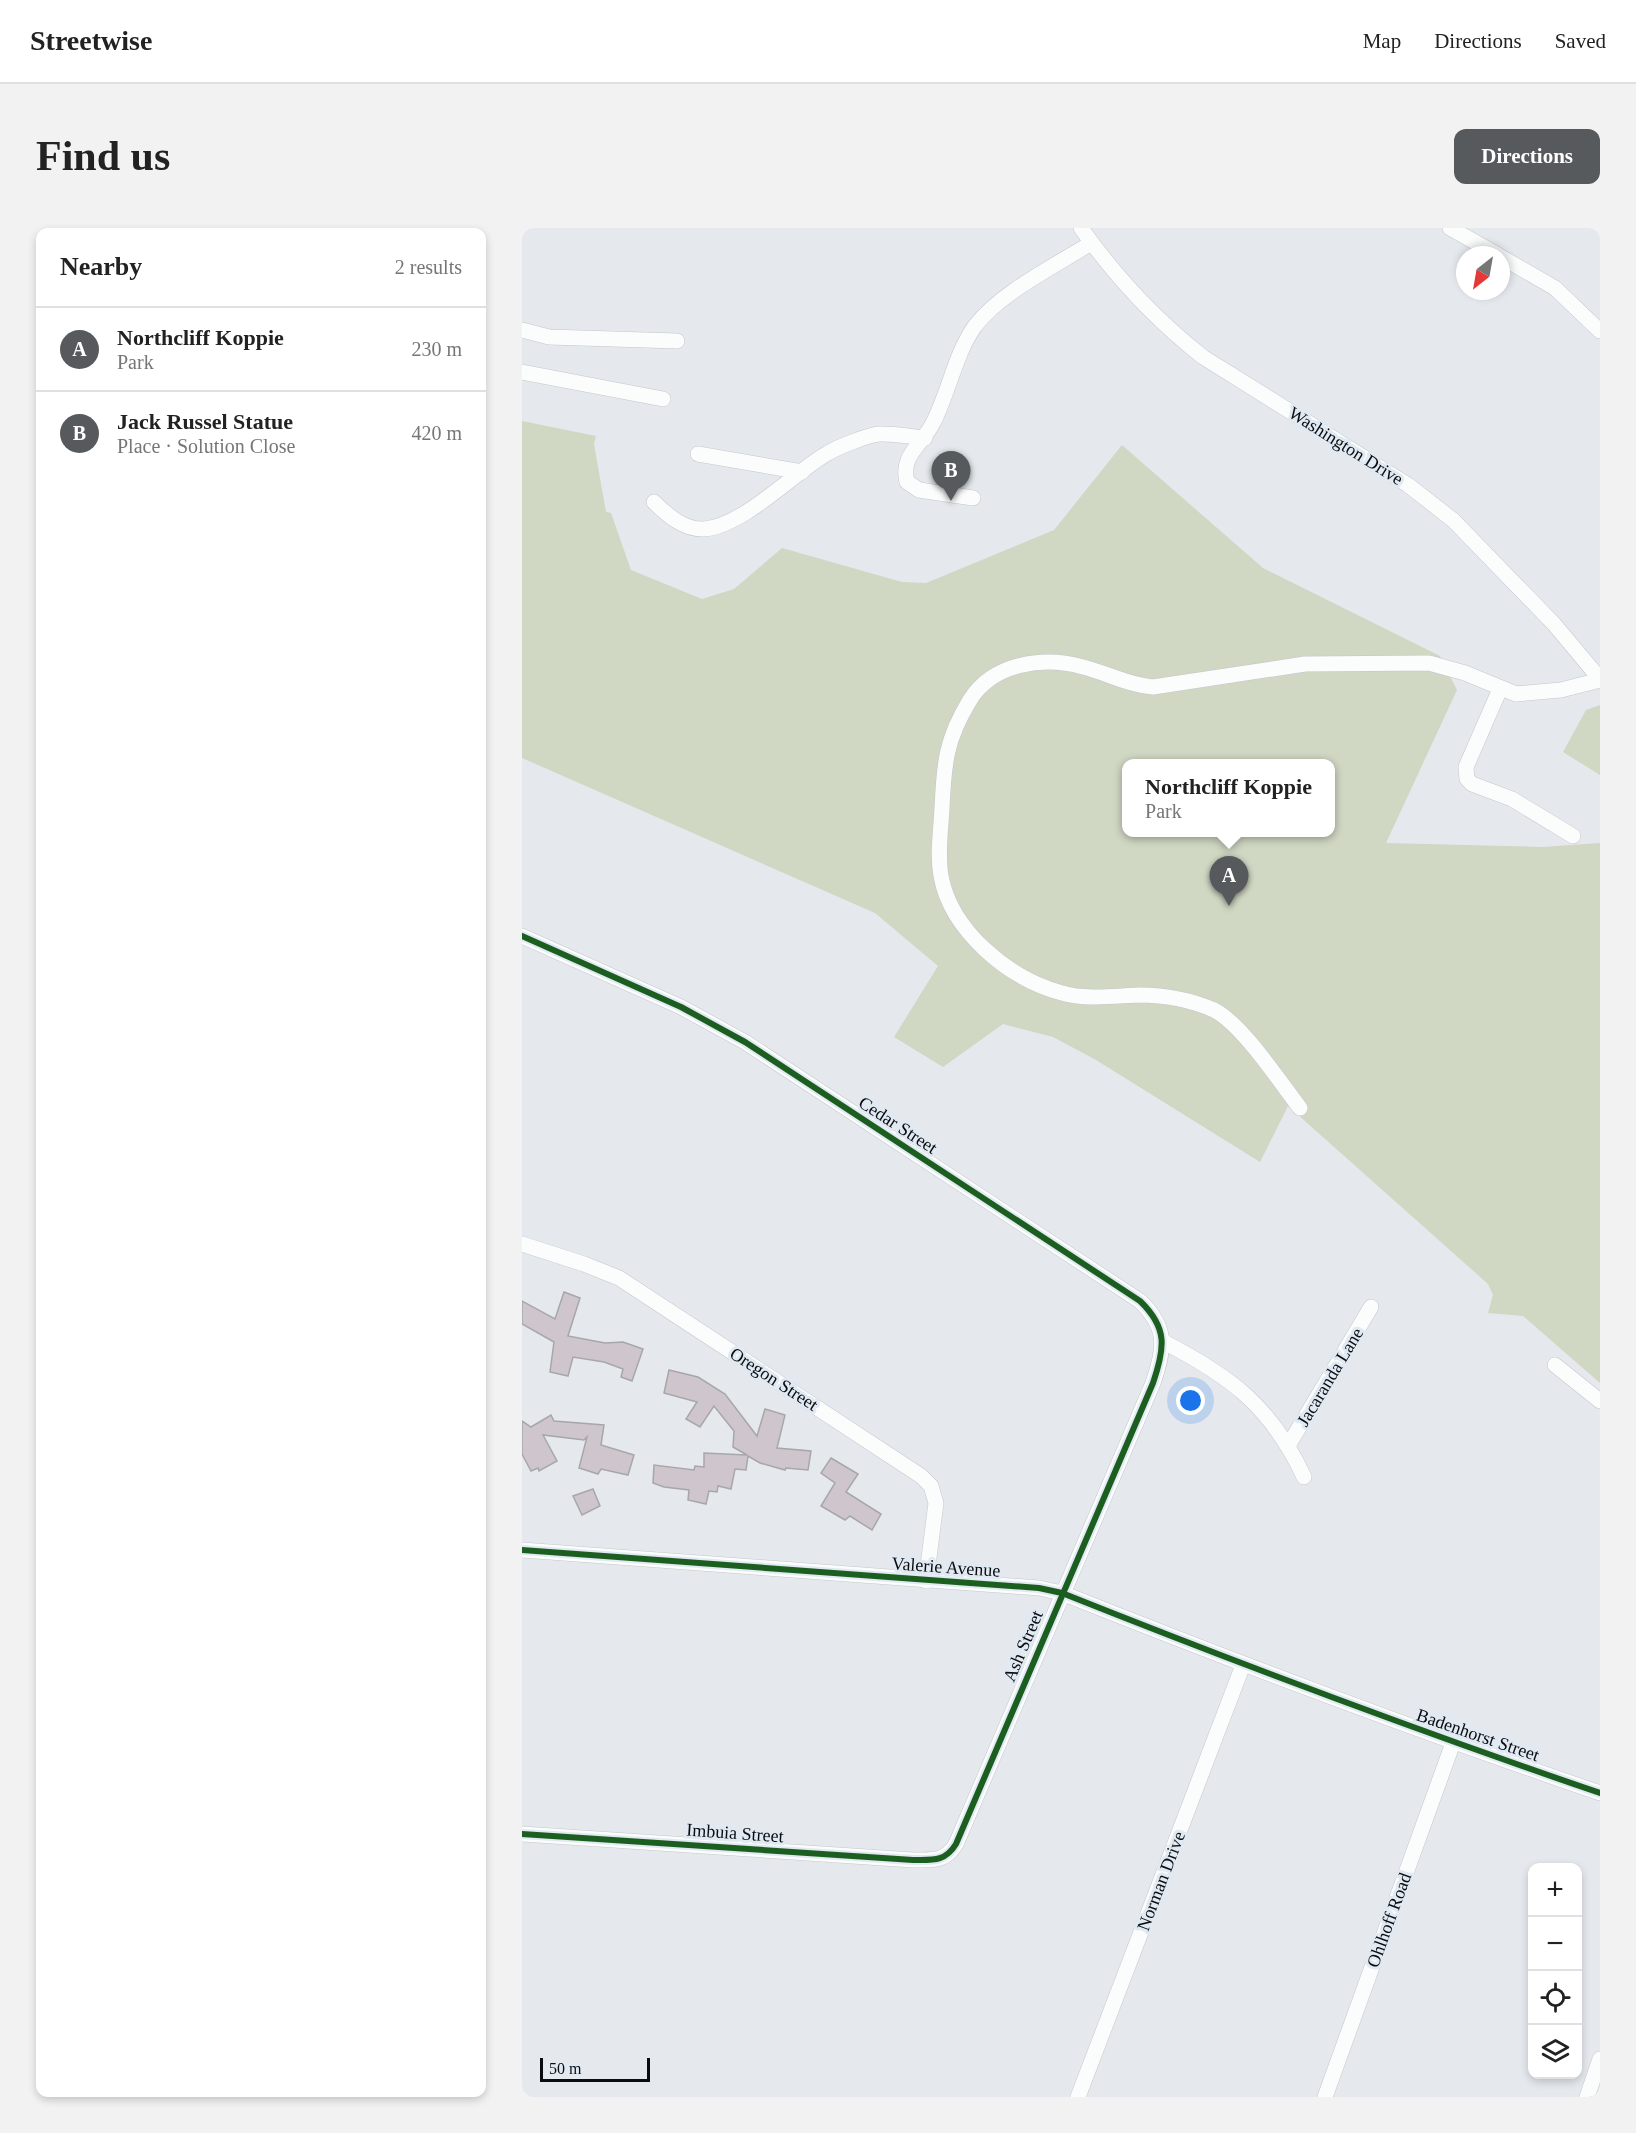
<!DOCTYPE html>
<meta charset="utf-8">
<style>
body{margin:0;font-family:Georgia,serif;background:#f2f2f2;color:#222}
.controls{position:absolute;right:18px;bottom:18px;display:grid;overflow:hidden;border-radius:12px;box-shadow:0 3px 9px #0003}
.controls button{width:54px;height:54px;display:grid;place-items:center;padding:0;border:0;border-bottom:2px solid #e0e0e0;background:#fff;color:#222;font:30px sans-serif}
.compass{position:absolute;left:934px;top:18px;width:54px;height:54px;border-radius:50%;background:#fff;box-shadow:0 3px 9px #0003;rotate:211deg}
.scale{position:absolute;left:18px;bottom:15px;width:110px;box-sizing:border-box;padding-left:6px;border:3px solid #0a0d0f;border-top:0;font-size:16px;line-height:21px;white-space:nowrap;color:#0a0d0f;-webkit-text-stroke:4px #e1e9f2;paint-order:stroke}
.you{position:absolute;left:669px;top:1173px;width:21px;height:21px;margin:-15px;border:4px solid #fff;border-radius:50%;background:#1a73e8;box-shadow:0 0 0 9px #1a73e833}
.badge{display:grid;place-items:center;width:39px;height:39px;border-radius:50%;background:#575a5d;color:#fff;font-size:20px;font-weight:700}
.pin{position:absolute;translate:-50% -50px;filter:drop-shadow(0 2px 3px #0008)}
.pin::after{content:'';position:absolute;top:32px;width:21px;height:18px;background:inherit;clip-path:polygon(0 0,100% 0,50% 100%)}
.popup{position:absolute;left:600px;top:531px;width:213px;height:78px;box-sizing:border-box;display:grid;place-content:center;border-radius:12px;background:#fff;filter:drop-shadow(0 2px 4px #0005);font-size:20px;white-space:nowrap;color:#767676}
.popup b{font-size:22px;color:#222}
.popup::after{content:'';position:absolute;left:50%;top:100%;margin-left:-12px;border:12px solid transparent;border-top-color:#fff}
.list{margin:0;padding:0;list-style:none}
h2{display:flex;justify-content:space-between;align-items:center;height:78px;margin:0;padding:0 24px;font-size:26px}
h2 small{font-size:20px;font-weight:400;color:#767676}
.list li{display:grid;grid-template-columns:39px 1fr auto;gap:18px;align-items:center;box-sizing:border-box;height:84px;padding:0 24px;border-top:2px solid #e0e0e0}
.list b{display:block;font-size:22px;white-space:nowrap}
.list p{margin:0;font-size:20px;white-space:nowrap;color:#767676}
.list em{font-size:20px;font-style:normal;color:#767676}
.icon{flex:none;width:33px;height:33px;fill:none;stroke:currentColor;stroke-width:2;stroke-linecap:round;stroke-linejoin:round}
.map{position:relative;flex:none;width:1078px;height:1869px;overflow:hidden;border-radius:12px}
header{display:flex;align-items:center;gap:36px;box-sizing:border-box;height:84px;padding:0 30px;background:#fff;border-bottom:2px solid #e0e0e0}
header strong{font-size:28px}
nav{display:flex;gap:33px;margin-inline-start:auto;font-size:21px}
.intro{display:flex;align-items:center;justify-content:space-between;box-sizing:border-box;height:144px;padding:0 36px}
h1{margin:0;font-size:42px}
.button{padding:15px 27px;border-radius:12px;background:#575a5d;color:#fff;font-size:21px;font-weight:700}
main{display:flex;gap:36px;padding:0 36px}
aside{flex:1;background:#fff;border-radius:12px;box-shadow:0 3px 9px #0003}
.map>svg:first-child{display:block}
</style>
<header>
<strong>Streetwise</strong>
<nav><a>Map</a><a>Directions</a><a>Saved</a></nav>
</header>
<div class="intro"><h1>Find us</h1><a class="button">Directions</a></div>
<main>
<aside>
<h2>Nearby<small>2 results</small></h2>
<ul class="list">
<li><span class="badge">A</span><div><b>Northcliff Koppie</b><p>Park</p></div><em>230 m</em></li>
<li><span class="badge">B</span><div><b>Jack Russel Statue</b><p>Place · Solution Close</p></div><em>420 m</em></li>
</ul>
</aside>
<div class="map">
<svg width="1078" height="1869" viewBox="0 0 1078 1869">
<rect width="100%" height="100%" fill="#e5e9ee"/>
<g fill="#d0d7c3" fill-rule="evenodd">
<path d="M0,193L74,208L72,216L84,284L89,285L109,342L180,371L212,361L260,320L380,354L404,355L532,302L600,217L741,340L918,428L935,462L864,615L1020,619L1078,615V1155L1001,1088L966,1085L971,1067L966,1056L766,878L738,934L574,832L531,809L481,796L421,839L372,809L416,738L353,685L0,530ZM605,536H809V604H605Z"/>
<path d="M1078,477V547L1041,524L1064,482Z"/>
</g>
<g fill="#cfc5cd" stroke="#a7a7aa" stroke-width="1.5">
<path d="M42,1064L58,1070L46,1108L83,1115L101,1114L121,1121L110,1153L99,1149L101,1141L82,1134L51,1129L46,1148L28,1144L32,1114L0,1096V1073L33,1091Z"/>
<path d="M147,1142L176,1149L203,1166L235,1208L243,1181L263,1187L255,1220L289,1223L286,1242L264,1240L263,1242L238,1235L226,1228L224,1242L213,1241L209,1261L196,1258L195,1264L187,1263L184,1276L166,1272L167,1262L142,1259L131,1255L132,1237L172,1242L173,1238L182,1239V1225L225,1227L211,1219L212,1203L192,1178L178,1199L164,1191L175,1174L142,1165Z"/>
<path d="M29,1187L32,1193L82,1197L79,1217L112,1227L106,1247L79,1241L76,1246L57,1240L65,1209L62,1212L21,1207L35,1233L17,1243L16,1240L9,1243L0,1226V1193L9,1199Z"/>
<path d="M309,1230L336,1246L324,1264L359,1286L350,1302L328,1288L323,1292L299,1278L313,1255L299,1245Z"/>
<path d="M71,1261L78,1278L60,1287L51,1268Z"/>
</g>
<g fill="none" stroke-linecap="round" stroke-linejoin="round">
<g stroke="#c4c7cb" stroke-width="16">
<g id="minor">
<path d="M559,0C593,48 634,92 681,129L886,257L931,292L1032,396L1078,451"/>
<path d="M928,0L976,27"/>
<path d="M979,29L1033,60L1078,103"/>
<path d="M0,102L27,109L155,113"/>
<path d="M0,144L141,171"/>
<path d="M176,226L280,244"/>
<path d="M451,270L397,262L385,254C378,227 400,217 411,195C427,164 433,126 453,98C479,64 533,38 569,15"/>
<path d="M132,274C145,287 162,302 182,301C222,298 272,244 306,225C316,219 346,207 357,206C372,205 389,209 403,210"/>
<path d="M978,461L944,539L945,551L950,556L990,571L1051,608"/>
<path d="M0,708L159,779L223,814L618,1073C646,1100 643,1120 631,1155L434,1616C423,1634 411,1632 391,1632L0,1606"/>
<path d="M778,880C758,854 720,796 692,782C669,772 642,767 617,767C592,768 564,772 540,765C487,751 429,703 419,648C415,626 419,602 420,580C422,535 424,511 448,472C471,435 521,428 561,439C585,445 606,457 631,459L783,436L907,435L943,445L994,466L1039,462L1078,452"/>
<path d="M0,1016L62,1036L97,1050L399,1248L409,1258L414,1275L404,1353"/>
<path d="M640,1113C708,1148 749,1178 782,1249"/>
<path d="M1033,1137L1078,1173"/>
<path d="M766,1218L849,1079"/>
<path d="M0,1322L517,1360L540,1365C718,1436 897,1503 1078,1565"/>
<path d="M556,1869L721,1437"/>
<path d="M803,1869L931,1515"/>
<path d="M1065,1869L1078,1831"/>
</g>
</g>
<use href="#minor" stroke="#fbfcfc" stroke-width="15"/>
<g stroke="#e1e9f2" stroke-width="10">
<g id="cycleway">
<path d="M0,708L159,779L223,814L618,1073C646,1100 643,1120 631,1155L434,1616C423,1634 411,1632 391,1632L0,1606"/>
<path d="M0,1322L517,1360L540,1365C718,1436 897,1503 1078,1565"/>
</g>
</g>
<use href="#cycleway" stroke="#1b5e20" stroke-width="6"/>
</g>
<g text-anchor="middle" dominant-baseline="central" stroke-width="6" stroke-linejoin="round" paint-order="stroke">
<g font-size="18" fill="#0a0d0f" stroke="#e1e9f2">
<text transform="translate(824 218) rotate(32)">Washington Drive</text>
<text transform="translate(376 897) rotate(33)">Cedar Street</text>
<text transform="translate(808 1149) rotate(-59)">Jacaranda Lane</text>
<text transform="translate(252 1151) rotate(33)">Oregon Street</text>
<text transform="translate(424 1339) rotate(4)">Valerie Avenue</text>
<text transform="translate(501 1418) rotate(-67)">Ash Street</text>
<text transform="translate(956 1507) rotate(19)">Badenhorst Street</text>
<text transform="translate(213 1605) rotate(4)">Imbuia Street</text>
<text transform="translate(639 1653) rotate(-69)">Norman Drive</text>
<text transform="translate(867 1692) rotate(-70)">Ohlhoff Road</text>
</g>
</g>
</svg>
<div class="controls">
<button>+</button>
<button>−</button>
<button><svg class="icon" aria-label="locate" viewBox="0 0 24 24"><circle cx="12" cy="12" r="6"/><path d="M12 2v4M12 18v4M2 12h4M18 12h4"/></svg></button>
<button><svg class="icon" aria-label="layers" viewBox="0 0 24 24"><path d="M12 4l9 5-9 5-9-5zM3 14l9 5 9-5"/></svg></button>
</div>
<svg class="compass" viewBox="-18 -18 36 36"><path d="M0-13l5 13h-10z" fill="#e53935"/><path d="M0 13l5-13h-10z" fill="#767676"/></svg>
<div class="scale">50 m</div>
<div class="you"></div>
<div class="pin badge" style="left:707px;top:678px">A</div>
<div class="popup"><b>Northcliff Koppie</b>Park</div>
<div class="pin badge" style="left:429px;top:273px">B</div>
</div>
</main>
